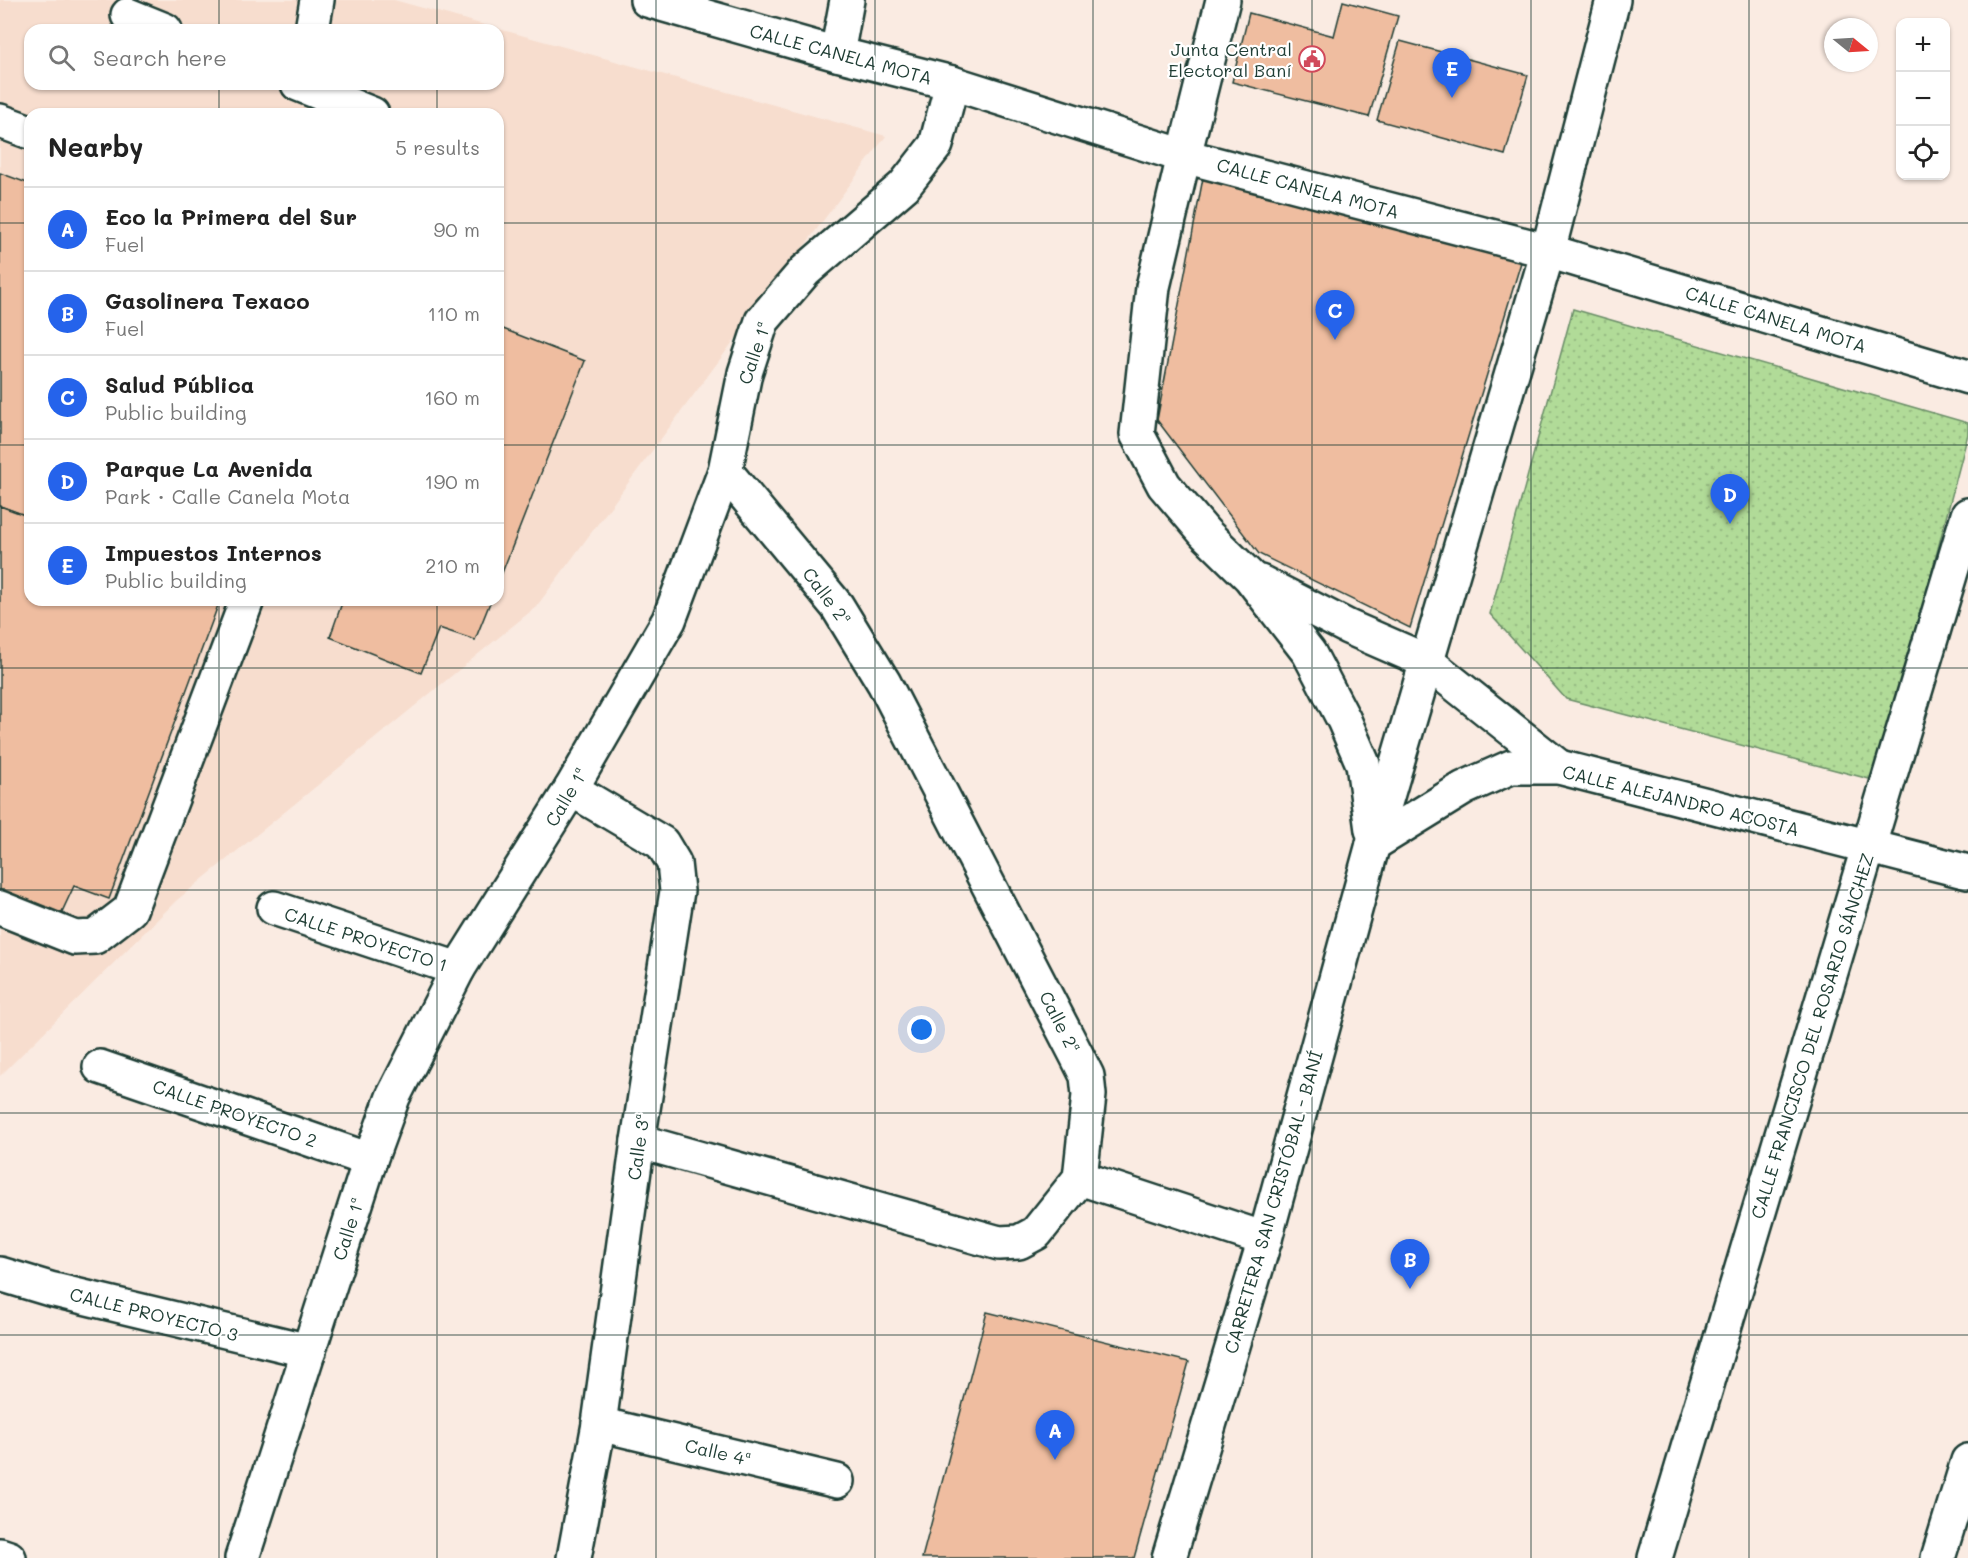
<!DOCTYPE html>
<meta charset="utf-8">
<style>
body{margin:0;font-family:Mali,sans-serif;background:#f6f6f6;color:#222}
.controls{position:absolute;right:18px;top:18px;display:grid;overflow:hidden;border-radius:12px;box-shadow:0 2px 4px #0004}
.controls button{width:54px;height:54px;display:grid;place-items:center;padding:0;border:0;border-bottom:2px solid #e0e0e0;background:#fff;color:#222;font:30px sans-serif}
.compass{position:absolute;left:1824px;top:18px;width:54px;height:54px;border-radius:50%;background:#fff;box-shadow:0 2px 4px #0004;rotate:108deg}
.you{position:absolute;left:922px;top:1030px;width:21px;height:21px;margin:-15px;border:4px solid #fff;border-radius:50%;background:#1a73e8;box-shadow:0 0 0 9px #1a73e833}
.badge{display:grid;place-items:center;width:39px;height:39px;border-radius:50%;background:#2563eb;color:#fff;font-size:20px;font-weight:700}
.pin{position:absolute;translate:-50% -50px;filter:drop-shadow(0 2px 3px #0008)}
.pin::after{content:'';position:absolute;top:32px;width:21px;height:18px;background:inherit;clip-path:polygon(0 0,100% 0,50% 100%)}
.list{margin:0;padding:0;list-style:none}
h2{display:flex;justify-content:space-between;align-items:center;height:78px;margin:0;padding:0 24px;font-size:26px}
h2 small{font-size:20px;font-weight:400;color:#767676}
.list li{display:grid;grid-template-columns:39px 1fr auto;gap:18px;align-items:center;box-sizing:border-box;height:84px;padding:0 24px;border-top:2px solid #e0e0e0}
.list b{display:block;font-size:22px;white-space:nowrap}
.list p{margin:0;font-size:20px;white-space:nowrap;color:#767676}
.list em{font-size:20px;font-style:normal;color:#767676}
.icon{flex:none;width:33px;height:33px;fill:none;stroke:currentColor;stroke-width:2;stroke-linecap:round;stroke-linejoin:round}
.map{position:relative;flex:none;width:1968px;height:1558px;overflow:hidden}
.search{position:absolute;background:#fff;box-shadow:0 2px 4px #0004;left:24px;top:24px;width:480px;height:66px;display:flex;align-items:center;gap:15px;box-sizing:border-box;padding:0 21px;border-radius:18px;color:#767676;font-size:22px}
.panel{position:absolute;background:#fff;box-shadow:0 2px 4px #0004;left:24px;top:108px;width:480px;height:498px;border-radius:18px}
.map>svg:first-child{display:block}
</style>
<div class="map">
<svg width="1968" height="1558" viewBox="0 0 1968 1558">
<defs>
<pattern id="park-dots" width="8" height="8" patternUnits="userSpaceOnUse" patternTransform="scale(1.5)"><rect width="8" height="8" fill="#b1db98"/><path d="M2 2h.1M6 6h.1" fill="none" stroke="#98bd84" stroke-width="1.8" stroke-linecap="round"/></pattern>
</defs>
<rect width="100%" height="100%" fill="#faebe2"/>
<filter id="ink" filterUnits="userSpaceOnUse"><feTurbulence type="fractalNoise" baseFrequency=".0167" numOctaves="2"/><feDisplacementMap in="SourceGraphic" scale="12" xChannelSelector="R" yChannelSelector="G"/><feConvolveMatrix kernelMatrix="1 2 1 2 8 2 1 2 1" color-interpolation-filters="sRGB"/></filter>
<g filter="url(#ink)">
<path fill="#f7ddce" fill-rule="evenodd" d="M0,0H394L886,136L536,607L177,900L0,1076ZM30,30H498V84H30ZM30,114H498V600H30Z"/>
<path fill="url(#park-dots)" stroke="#688c66" stroke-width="1.5" d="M1573,309L1968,423V434L1877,781L1566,699L1490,614Z"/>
<g fill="#efbda0" stroke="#1f3d34" stroke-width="1.5">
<path d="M1343,1L1398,16L1369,117L1232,82L1249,13L1334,36Z"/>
<path d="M1400,41L1528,75L1505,155L1377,120Z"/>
<path d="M0,173L30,184V517L0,506Z"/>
<path d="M1203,178L1522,259L1410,628L1259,554L1157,420Z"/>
<path d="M498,327L585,361L498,583Z"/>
<path d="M0,506L30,517V600H220L109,899L74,886L60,916L0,894Z"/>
<path d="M343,600H491L475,640L439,628L421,673L330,637Z"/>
<path d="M987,1312L1189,1362L1134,1558H922Z"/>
</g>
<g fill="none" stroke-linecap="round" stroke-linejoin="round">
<g stroke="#1f3d34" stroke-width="38">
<g id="minor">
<path d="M128,15L165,30"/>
<path d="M312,30L317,0"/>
<path d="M837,54L847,0"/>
<path d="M298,84L372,114"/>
<path d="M0,121L30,132"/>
<path d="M1184,156L1223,0"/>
<path d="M1548,251L1968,377"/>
<path d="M571,789L662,843L674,863L677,891L638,1141L599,1424L574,1558"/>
<path d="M0,908L75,938L95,937L130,910L247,600"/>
<path d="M274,908L458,969"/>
<path d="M100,1067L370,1160"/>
<path d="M638,1141L999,1243L1019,1242L1036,1233L1080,1178L1089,1095L1087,1076L1078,1058L884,683L837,606L725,471"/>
<path d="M1080,1178L1265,1239"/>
<path d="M0,1274L50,1289L309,1351"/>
<path d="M599,1424L837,1481"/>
<path d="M0,1555L9,1558"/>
<path d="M242,1558L370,1160L393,1097L458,969L571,789L669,620L725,471L745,373L762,321L805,271L904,186L936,145L952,83"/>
<path d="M1655,1558L1968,515"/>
<path d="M1938,1558L1968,1461"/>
</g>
</g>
<g stroke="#1f3d34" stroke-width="38">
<g id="major">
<path d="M647,0L837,54L952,83L1184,156L1548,251"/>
<path d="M1184,156L1153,287L1137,434L1164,485L1205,533L1250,577L1309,653L1344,720L1363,764L1372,830"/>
<path d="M1260,582L1348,627L1426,661L1559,767"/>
<path d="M1373,844L1464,788L1511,767H1559L1968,872"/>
<path d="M1169,1558L1265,1239L1373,844L1548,251L1613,0"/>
</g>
</g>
<use href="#minor" stroke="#fff" stroke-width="33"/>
<use href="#major" stroke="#fff" stroke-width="33"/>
</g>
</g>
<path fill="none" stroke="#1f3d34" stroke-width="1.5" stroke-opacity="0.55" d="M219,0V30M437,0V30M656,0V1558M875,0V1558M1093,0V1558M1312,0V1558M1531,0V1558M1749,0V1558M219,84V114M437,84V114M0,223H30M498,223H1968M0,445H30M498,445H1968M219,600V1558M437,600V1558M0,668H1968M0,890H1968M0,1113H1968M0,1335H1968"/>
<defs>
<g id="civic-ring" transform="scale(1.35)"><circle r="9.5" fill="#fff" stroke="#d1495b" stroke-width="1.5"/><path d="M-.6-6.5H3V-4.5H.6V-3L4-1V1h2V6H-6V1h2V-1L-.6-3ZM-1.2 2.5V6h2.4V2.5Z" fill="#d1495b"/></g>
</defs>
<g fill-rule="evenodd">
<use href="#civic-ring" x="1312" y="59"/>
</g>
<g text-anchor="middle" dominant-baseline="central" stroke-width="4.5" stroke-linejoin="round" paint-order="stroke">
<g font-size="18" fill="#1f3d34" stroke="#fff" text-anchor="end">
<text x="1292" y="49">Junta Central<tspan x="1292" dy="21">Electoral Baní</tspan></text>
</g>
<g font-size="18" fill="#1f3d34" stroke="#fff">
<text transform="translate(841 54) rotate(15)">CALLE CANELA MOTA</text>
<text transform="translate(1308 188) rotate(15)">CALLE CANELA MOTA</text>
<text transform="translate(1776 319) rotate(17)">CALLE CANELA MOTA</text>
<text transform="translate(754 353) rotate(-71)">Calle 1ª</text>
<text transform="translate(827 596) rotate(53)">Calle 2ª</text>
<text transform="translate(566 797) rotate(-59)">Calle 1ª</text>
<text transform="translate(1681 800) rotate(14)">CALLE ALEJANDRO ACOSTA</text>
<text transform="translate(366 939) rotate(18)">CALLE PROYECTO 1</text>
<text transform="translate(1060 1022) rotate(63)">Calle 2ª</text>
<text transform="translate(1812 1036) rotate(-73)">CALLE FRANCISCO DEL ROSARIO SÁNCHEZ</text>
<text transform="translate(235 1113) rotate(19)">CALLE PROYECTO 2</text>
<text transform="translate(638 1147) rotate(-82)">Calle 3ª</text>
<text transform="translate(1273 1202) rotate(-74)">CARRETERA SAN CRISTÓBAL - BANÍ</text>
<text transform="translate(348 1229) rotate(-72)">Calle 1ª</text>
<text transform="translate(154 1314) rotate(14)">CALLE PROYECTO 3</text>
<text transform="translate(718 1452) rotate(13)">Calle 4ª</text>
</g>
</g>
</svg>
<div class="controls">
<button>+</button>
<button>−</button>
<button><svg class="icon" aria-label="locate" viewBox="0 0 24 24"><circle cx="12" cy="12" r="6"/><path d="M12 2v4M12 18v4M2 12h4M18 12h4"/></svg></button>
</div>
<svg class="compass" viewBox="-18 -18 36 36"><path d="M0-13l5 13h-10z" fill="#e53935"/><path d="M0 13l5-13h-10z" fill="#767676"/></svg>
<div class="you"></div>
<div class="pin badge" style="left:1055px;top:1460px">A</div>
<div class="pin badge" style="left:1410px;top:1289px">B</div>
<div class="pin badge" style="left:1335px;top:340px">C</div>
<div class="pin badge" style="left:1730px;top:524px">D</div>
<div class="pin badge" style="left:1452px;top:98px">E</div>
<div class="search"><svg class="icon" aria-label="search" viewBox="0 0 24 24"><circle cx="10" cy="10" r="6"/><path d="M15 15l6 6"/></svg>Search here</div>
<section class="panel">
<h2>Nearby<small>5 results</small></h2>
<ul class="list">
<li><span class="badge">A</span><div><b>Eco la Primera del Sur</b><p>Fuel</p></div><em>90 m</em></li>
<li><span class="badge">B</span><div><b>Gasolinera Texaco</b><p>Fuel</p></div><em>110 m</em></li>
<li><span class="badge">C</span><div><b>Salud Pública</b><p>Public building</p></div><em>160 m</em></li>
<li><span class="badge">D</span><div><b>Parque La Avenida</b><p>Park · Calle Canela Mota</p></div><em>190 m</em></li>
<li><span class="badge">E</span><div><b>Impuestos Internos</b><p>Public building</p></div><em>210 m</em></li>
</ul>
</section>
</div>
